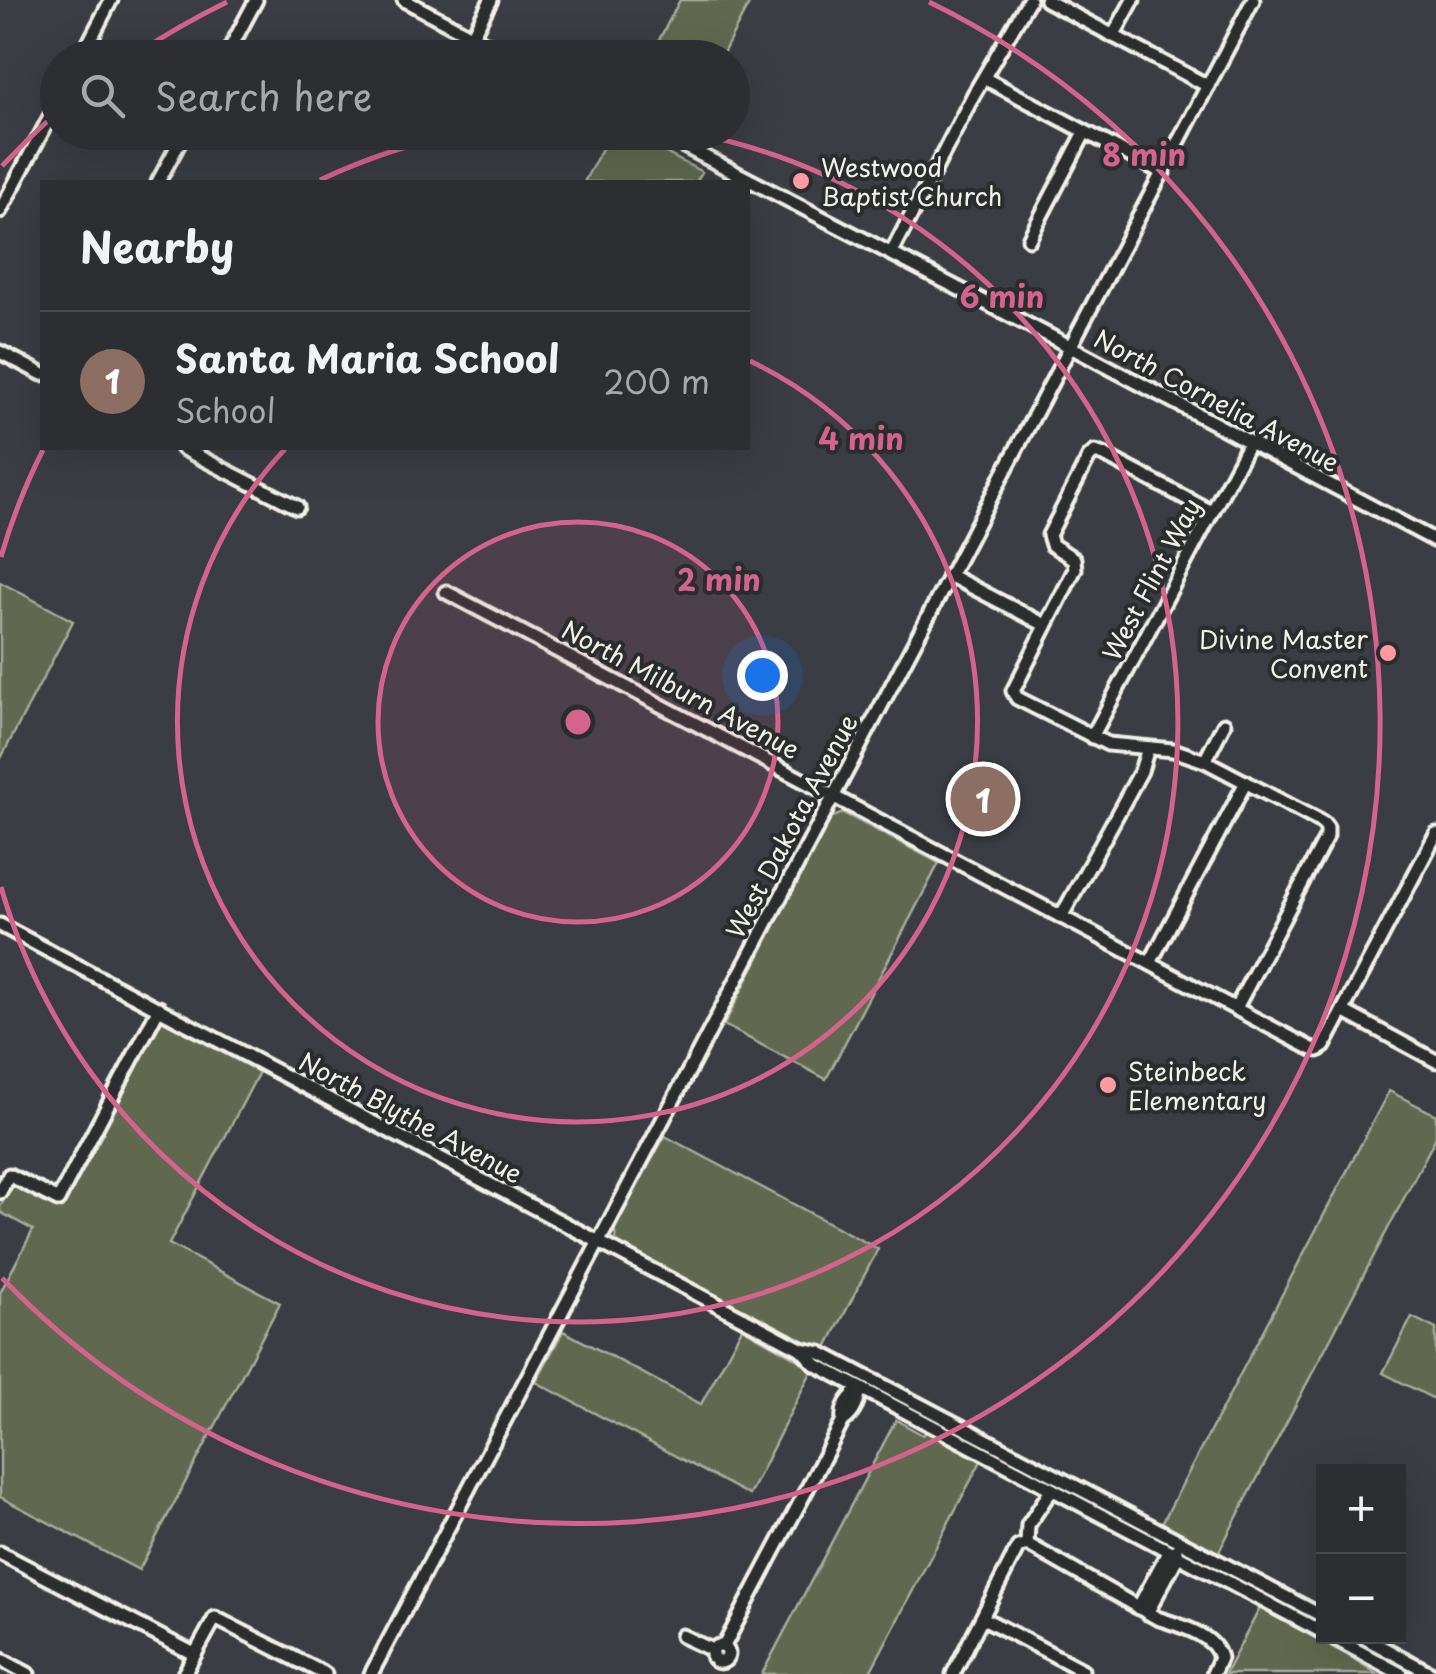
<!DOCTYPE html>
<meta charset="utf-8">
<style>
body{margin:0;font-family:"Playpen Sans",sans-serif;background:#34363a;color:#f1f3f6}
.controls{position:absolute;right:30px;bottom:30px;display:grid;overflow:hidden;border-radius:0px;box-shadow:0 10px 40px #0002}
.controls button{width:90px;height:90px;display:grid;place-items:center;padding:0;border:0;border-bottom:2px solid #484a4d;background:#2c2e32;color:#f1f3f6;font:50px sans-serif}
.you{position:absolute;left:762px;top:675px;width:35px;height:35px;margin:-25px;border:8px solid #fff;border-radius:50%;background:#1a73e8;box-shadow:0 0 0 15px #1a73e833}
.badge{display:grid;place-items:center;width:65px;height:65px;border-radius:50%;background:#8bbbb9;color:#fff;font-size:32px;font-weight:700}
.pin{position:absolute;translate:-50% -50%;border:5px solid #fff;box-shadow:0 2px 10px #0006}
.list{margin:0;padding:0;list-style:none}
h2{display:flex;justify-content:space-between;align-items:center;height:130px;margin:0;padding:0 40px;font-size:42px}
h2 small{font-size:32px;font-weight:400;color:#a6a8ac}
.list li{display:grid;grid-template-columns:65px 1fr auto;gap:30px;align-items:center;box-sizing:border-box;height:140px;padding:0 40px;border-top:2px solid #484a4d}
.list b{display:block;font-size:38px;white-space:nowrap}
.list p{margin:0;font-size:32px;white-space:nowrap;color:#a6a8ac}
.list em{font-size:32px;font-style:normal;color:#a6a8ac}
.icon{flex:none;width:55px;height:55px;fill:none;stroke:currentColor;stroke-width:2;stroke-linecap:round;stroke-linejoin:round}
.map{position:relative;flex:none;width:1436px;height:1674px;overflow:hidden}
.search{position:absolute;background:#2c2e32;box-shadow:0 10px 40px #0002;left:40px;top:40px;width:710px;height:110px;display:flex;align-items:center;gap:25px;box-sizing:border-box;padding:0 35px;border-radius:55px;color:#a6a8ac;font-size:38px}
.panel{position:absolute;background:#2c2e32;box-shadow:0 10px 40px #0002;left:40px;top:180px;width:710px;height:270px;border-radius:0px}
.map>svg:first-child{display:block}
</style>
<div class="map">
<svg width="1436" height="1674" viewBox="0 0 1436 1674">
<rect width="100%" height="100%" fill="#3a3d43"/>
<filter id="ink" filterUnits="userSpaceOnUse"><feTurbulence type="fractalNoise" baseFrequency=".01" numOctaves="2"/><feDisplacementMap in="SourceGraphic" scale="20" xChannelSelector="R" yChannelSelector="G"/><feConvolveMatrix kernelMatrix="1 2 1 2 8 2 1 2 1" color-interpolation-filters="sRGB"/></filter>
<g filter="url(#ink)">
<g fill="#606950" stroke="#aaad9c" stroke-width="2.5">
<path d="M680,0H751L721,57H650Z"/>
<path d="M611,132L627,133L702,172L696,182H584Z"/>
<path d="M0,582L73,621L0,760Z"/>
<path d="M843,813L939,863L826,1079L724,1025L830,818Z"/>
<path d="M161,1020L259,1072L169,1244L280,1303L139,1570L0,1497V1293L33,1230L0,1212V1207L13,1183L62,1208Z"/>
<path d="M1389,1091L1436,1115V1137L1216,1557L1160,1527Z"/>
<path d="M665,1136L878,1249L825,1351L617,1244L614,1227Z"/>
<path d="M1412,1317L1436,1329V1400L1383,1373Z"/>
<path d="M742,1328L813,1368L749,1495L536,1382L563,1331L701,1404Z"/>
<path d="M896,1420L923,1435L928,1430L982,1459L869,1674H762Z"/>
<path d="M1260,1608L1322,1638L1377,1674H1225Z"/>
</g>
<g fill="none" stroke-linecap="round" stroke-linejoin="round">
<g stroke="#f4f1e8" stroke-width="19">
<g id="minor">
<path d="M404,0L513,58"/>
<path d="M1046,0L1208,86"/>
<path d="M472,36L491,0"/>
<path d="M1113,36L1133,0"/>
<path d="M81,58L111,0"/>
<path d="M225,58L256,0"/>
<path d="M984,78L1163,173"/>
<path d="M657,132L1069,346L1436,541"/>
<path d="M158,182L185,132"/>
<path d="M0,211L58,102"/>
<path d="M1029,239L1085,132"/>
<path d="M891,254L974,94L1029,0"/>
<path d="M0,352L42,374"/>
<path d="M182,448L297,507"/>
<path d="M1212,512L1104,455L1095,452L1089,457L1049,535L1052,545L1074,559L1075,569L1013,691L1017,698L1108,744L1173,750L1205,761L1323,823L1327,828V836L1236,1008"/>
<path d="M949,575L1045,625"/>
<path d="M446,592L1312,1049L1318,1050L1324,1046L1436,834"/>
<path d="M1092,737L1249,443"/>
<path d="M1205,761L1224,724"/>
<path d="M1061,917L1141,771L1148,748"/>
<path d="M0,925L801,1349L821,1353L1324,1617"/>
<path d="M1150,963L1246,782"/>
<path d="M1343,1011L1436,1061"/>
<path d="M0,1192L9,1175L58,1200L159,1008"/>
<path d="M801,1349L815,1364L1324,1633"/>
<path d="M843,1421C841,1406 850,1397 860,1388"/>
<path d="M1027,1544L1028,1525L1052,1489"/>
<path d="M0,1553L194,1654"/>
<path d="M1138,1608L1166,1556L1176,1550"/>
<path d="M1147,1613L1178,1556"/>
<path d="M983,1618L1082,1670"/>
<path d="M682,1636L712,1650"/>
<path d="M1330,1636L1401,1674"/>
<path d="M1361,1636L1432,1674"/>
<circle cx="720" cy="1654" r="8"/>
<path d="M724,1646L843,1421C855,1413 858,1402 860,1388"/>
<path d="M0,1659L28,1674"/>
<path d="M184,1674L215,1618L325,1674"/>
<path d="M371,1674L1253,0"/>
<path d="M953,1674L1018,1547L1027,1544L1157,1618C1178,1625 1215,1634 1220,1658L1213,1674"/>
</g>
</g>
<use href="#minor" stroke="#2a2d2e" stroke-width="11"/>
</g>
</g>
<circle cx="578" cy="722" r="200" fill="#d4648c" fill-opacity=".12"/>
<g fill="none" stroke="#d4648c" stroke-width="5">
<circle cx="578" cy="722" r="200"/>
<path d="M750 361A400 400 0 1 1 285 449"/>
<path d="M1 557A600 600 0 0 1 43 450M320 180A600 600 0 0 1 464 133M692 133A600 600 0 1 1 1 887"/>
<path d="M2 166A801 801 0 0 1 52 117M136 54A801 801 0 0 1 227 2M929 2A801 801 0 1 1 2 1278"/>
</g>
<g fill="#ff9aa2" stroke="#2a2d2e" stroke-width="4">
<circle cx="801" cy="181" r="10"/>
<circle cx="1388" cy="653" r="10"/>
<circle cx="1108" cy="1085" r="10"/>
</g>
<g text-anchor="middle" dominant-baseline="central" stroke-width="8" stroke-linejoin="round" paint-order="stroke">
<g font-size="25" fill="#f4f1e8" stroke="#2a2d2e" text-anchor="start">
<text x="821" y="167">Westwood<tspan x="821" dy="29">Baptist Church</tspan></text>
<text x="1368" y="639" text-anchor="end">Divine Master<tspan x="1368" dy="29">Convent</tspan></text>
<text x="1128" y="1071">Steinbeck<tspan x="1128" dy="29">Elementary</tspan></text>
</g>
<g font-size="25" fill="#f4f1e8" stroke="#2a2d2e">
<text transform="translate(1217 400) rotate(28)">North Cornelia Avenue</text>
<text transform="translate(1151 579) rotate(-62)">West Flint Way</text>
<text transform="translate(681 689) rotate(28)">North Milburn Avenue</text>
<text transform="translate(791 826) rotate(-62)">West Dakota Avenue</text>
<text transform="translate(411 1117) rotate(28)">North Blythe Avenue</text>
</g>
</g>
<circle cx="578" cy="722" r="15" fill="#d4648c" stroke="#2a2d2e" stroke-width="5"/>
<g font-size="30" text-anchor="middle" font-weight="bold" fill="#d4648c" stroke="#2a2d2e" stroke-width="8" stroke-linejoin="round" paint-order="stroke">
<text x="1144" y="166">8 min</text>
<text x="1002" y="308">6 min</text>
<text x="861" y="450">4 min</text>
<text x="719" y="591">2 min</text>
</g>
</svg>
<div class="controls">
<button>+</button>
<button>−</button>
</div>
<div class="you"></div>
<div class="pin badge" style="left:983px;top:799px;background:#8d6e63">1</div>
<div class="search"><svg class="icon" aria-label="search" viewBox="0 0 24 24"><circle cx="10" cy="10" r="6"/><path d="M15 15l6 6"/></svg>Search here</div>
<section class="panel">
<h2>Nearby<small></small></h2>
<ul class="list">
<li><span class="badge" style="background:#8d6e63">1</span><div><b>Santa Maria School</b><p>School</p></div><em>200 m</em></li>
</ul>
</section>
</div>
